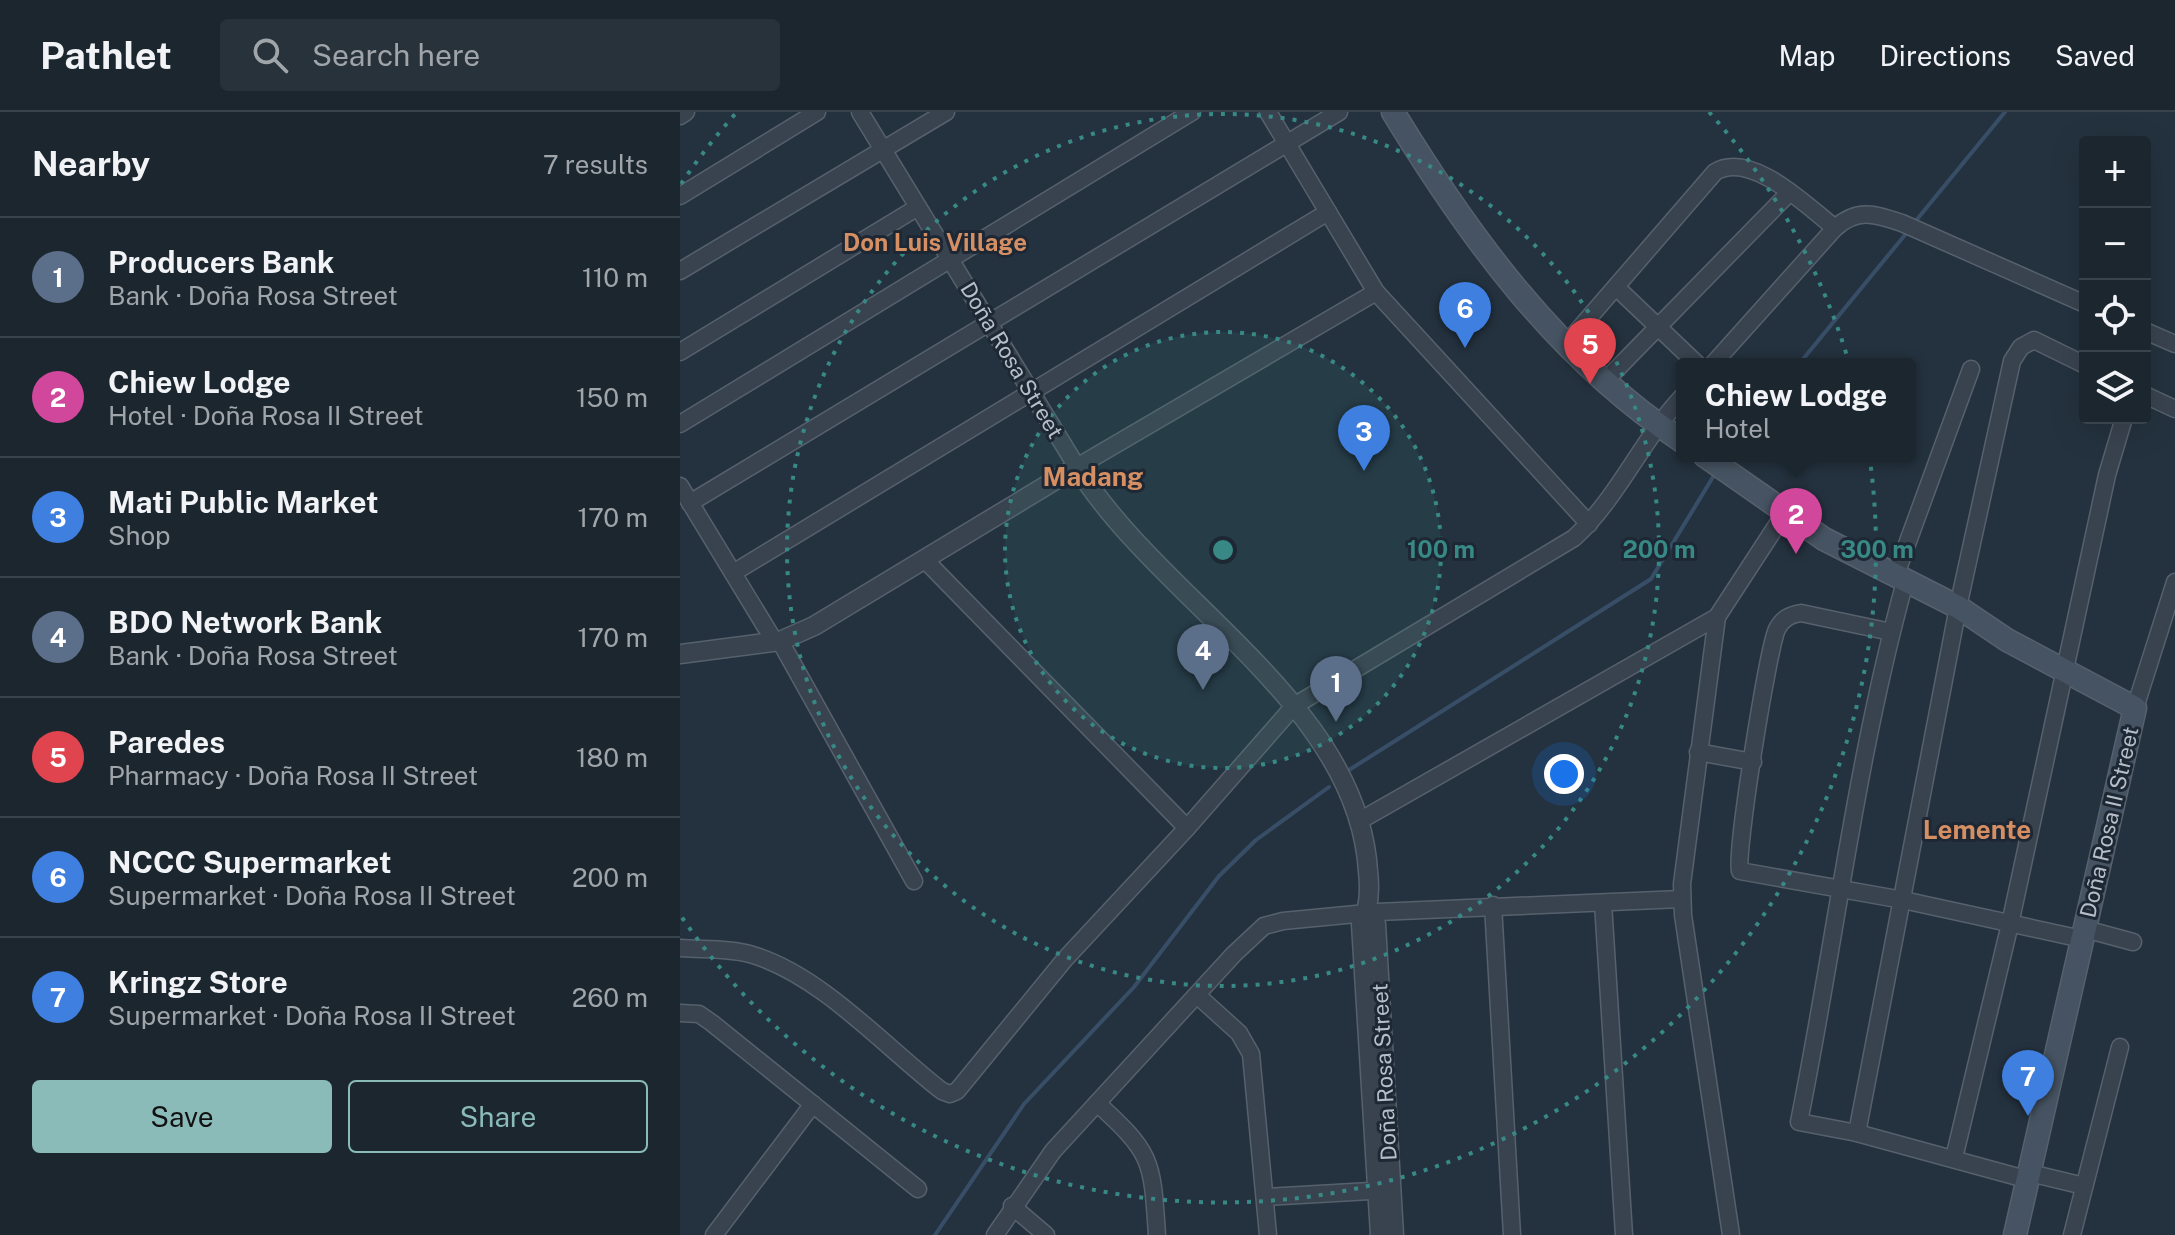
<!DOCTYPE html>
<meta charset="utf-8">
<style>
body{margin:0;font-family:"Public Sans",sans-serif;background:#28323b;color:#f1f3f6}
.controls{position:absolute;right:24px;top:24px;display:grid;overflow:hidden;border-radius:8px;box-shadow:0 8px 32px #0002}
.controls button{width:72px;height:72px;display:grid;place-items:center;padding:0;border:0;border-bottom:2px solid #39434b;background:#1b262f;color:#f1f3f6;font:40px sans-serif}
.you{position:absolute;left:884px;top:662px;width:28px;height:28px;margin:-20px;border:6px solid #fff;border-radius:50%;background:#1a73e8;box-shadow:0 0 0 12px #1a73e833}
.badge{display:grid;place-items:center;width:52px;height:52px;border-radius:50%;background:#8bbbb9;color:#fff;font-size:26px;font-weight:700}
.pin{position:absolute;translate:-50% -66px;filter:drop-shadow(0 2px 4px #0008)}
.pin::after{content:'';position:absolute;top:42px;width:28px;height:24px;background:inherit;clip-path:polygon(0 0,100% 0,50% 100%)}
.popup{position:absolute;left:996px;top:246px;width:240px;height:104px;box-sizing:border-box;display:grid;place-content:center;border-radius:8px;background:#1b262f;filter:drop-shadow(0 2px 6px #0005);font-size:26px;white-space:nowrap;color:#a0a5aa}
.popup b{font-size:30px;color:#f1f3f6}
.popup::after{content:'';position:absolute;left:50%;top:100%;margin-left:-16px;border:16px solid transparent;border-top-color:#1b262f}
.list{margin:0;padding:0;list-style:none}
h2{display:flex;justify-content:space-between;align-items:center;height:104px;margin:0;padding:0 32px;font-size:34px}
h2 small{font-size:26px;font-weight:400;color:#a0a5aa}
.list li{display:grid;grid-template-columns:52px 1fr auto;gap:24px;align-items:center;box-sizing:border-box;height:120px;padding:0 32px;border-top:2px solid #39434b}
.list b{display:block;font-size:30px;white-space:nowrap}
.list p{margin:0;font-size:26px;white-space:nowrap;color:#a0a5aa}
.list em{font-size:26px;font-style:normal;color:#a0a5aa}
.actions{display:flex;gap:16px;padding:24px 32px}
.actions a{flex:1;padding:18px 0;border:2px solid #8bbbb9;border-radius:8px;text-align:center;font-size:28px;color:#8bbbb9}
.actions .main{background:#8bbbb9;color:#111}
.icon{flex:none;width:44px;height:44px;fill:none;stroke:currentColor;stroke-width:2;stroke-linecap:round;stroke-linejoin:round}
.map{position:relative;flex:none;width:1495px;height:1123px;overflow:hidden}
header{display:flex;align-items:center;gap:48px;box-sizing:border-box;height:112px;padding:0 40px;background:#1b262f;border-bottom:2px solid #39434b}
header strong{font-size:38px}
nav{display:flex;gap:44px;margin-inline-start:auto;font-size:28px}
.search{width:560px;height:72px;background:#28323b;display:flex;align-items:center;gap:20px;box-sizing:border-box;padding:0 28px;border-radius:8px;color:#a0a5aa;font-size:30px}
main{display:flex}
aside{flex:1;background:#1b262f}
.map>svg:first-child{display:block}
</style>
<header>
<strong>Pathlet</strong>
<div class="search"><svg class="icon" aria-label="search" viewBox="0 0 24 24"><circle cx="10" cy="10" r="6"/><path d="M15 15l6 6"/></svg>Search here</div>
<nav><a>Map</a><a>Directions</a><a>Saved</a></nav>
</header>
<main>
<aside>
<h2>Nearby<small>7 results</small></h2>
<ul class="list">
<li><span class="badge" style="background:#5c6f8a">1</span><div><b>Producers Bank</b><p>Bank · Doña Rosa Street</p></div><em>110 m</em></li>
<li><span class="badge" style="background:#d1479c">2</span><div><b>Chiew Lodge</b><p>Hotel · Doña Rosa II Street</p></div><em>150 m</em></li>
<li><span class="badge" style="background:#3f7fe0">3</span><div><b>Mati Public Market</b><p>Shop</p></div><em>170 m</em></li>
<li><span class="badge" style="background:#5c6f8a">4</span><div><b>BDO Network Bank</b><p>Bank · Doña Rosa Street</p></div><em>170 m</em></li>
<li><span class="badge" style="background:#e0444e">5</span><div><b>Paredes</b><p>Pharmacy · Doña Rosa II Street</p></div><em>180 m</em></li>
<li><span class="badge" style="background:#3f7fe0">6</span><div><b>NCCC Supermarket</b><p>Supermarket · Doña Rosa II Street</p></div><em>200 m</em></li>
<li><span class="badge" style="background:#3f7fe0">7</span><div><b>Kringz Store</b><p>Supermarket · Doña Rosa II Street</p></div><em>260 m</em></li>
</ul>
<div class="actions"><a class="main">Save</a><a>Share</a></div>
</aside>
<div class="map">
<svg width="1495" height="1123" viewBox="0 0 1495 1123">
<rect width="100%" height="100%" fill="#24323f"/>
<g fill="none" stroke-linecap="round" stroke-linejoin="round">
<g stroke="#384e67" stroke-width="4">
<path d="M1234,111L1325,0"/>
<path d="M1119,252L1229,118"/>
<path d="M669,658L971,467L1033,365"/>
<path d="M255,1123L344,992L454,875L539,764L576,728L649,675"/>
</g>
<g stroke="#56616d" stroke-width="19">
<g id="minor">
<path d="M180,0L397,355L696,180"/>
<path d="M588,0L696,180L909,412"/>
<path d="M0,4L6,0"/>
<path d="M0,84L137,0"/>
<path d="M0,159L266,0"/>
<path d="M936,175L1017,252"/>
<path d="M1465,219L1495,232"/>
<path d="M887,231L1035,60C1071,38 1127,94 1155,116"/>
<path d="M0,240L238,95"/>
<path d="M1033,252L1155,116C1178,96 1194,102 1222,111L1405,192"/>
<path d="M926,268L1110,80"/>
<path d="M1465,283L1495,297"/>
<path d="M0,312L512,0"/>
<path d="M0,374L93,527"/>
<path d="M10,391L659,0"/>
<path d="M245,448L507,716"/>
<path d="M53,461L648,100"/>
<path d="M1215,465L1291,257"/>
<path d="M1225,470C1176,647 1155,831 1119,1010L1177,1021L1349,1068"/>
<path d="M1211,520L1121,501C1110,503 1103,506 1097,517C1088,537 1055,741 1060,759L1223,788L1402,827"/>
<path d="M100,529L234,769"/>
<path d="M1455,596L1495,470"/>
<path d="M1018,640L1073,650"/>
<path d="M681,708L1037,505"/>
<path d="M923,791L944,1123"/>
<path d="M813,793L832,1123"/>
<path d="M1405,817L1453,830"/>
<path d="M0,836C23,838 51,836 73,843C142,864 205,935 262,979L270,982L277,979L385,847L507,716L614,594L894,426C938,386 961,329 1002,285"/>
<path d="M518,884L559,921L571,942L588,1123"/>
<path d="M0,901L19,902L32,911L238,1077"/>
<path d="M417,991C473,1042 472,1048 477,1123"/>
<path d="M1177,1021L1278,495L1332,249L1341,235L1354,228L1405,253"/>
<path d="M1274,1046L1330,812L1427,363L1444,306"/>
<path d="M1350,1061L1404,1074"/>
<path d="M586,1085L708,1078"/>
<path d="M332,1094L366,1123"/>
<path d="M34,1123L133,992"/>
<path d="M315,1123L373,1039L554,842L584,814L603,809L697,800L1001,787"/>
<path d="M1051,1123L1003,803L1002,772L1037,505L1106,399"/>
<path d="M1392,1123L1440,935"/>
</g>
</g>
<g stroke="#56616d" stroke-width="21">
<g id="tertiary">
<path d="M0,542L100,529L134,514L397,355C479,488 678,592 688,759C690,777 690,796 681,812L700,1123"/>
<path d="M687,801L696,812L714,1123"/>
</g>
</g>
<g stroke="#56616d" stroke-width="25">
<g id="secondary">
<path d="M713,0C789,125 878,247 1002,329"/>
<path d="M1025,344L1144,427L1278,495L1327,528L1455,596L1335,1123"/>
</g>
</g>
<use href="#minor" stroke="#39434f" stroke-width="16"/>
<use href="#tertiary" stroke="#39434f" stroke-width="18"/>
<use href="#secondary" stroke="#465362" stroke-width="22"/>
</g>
<circle cx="543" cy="438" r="218" fill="#388885" fill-opacity=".12"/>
<g fill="none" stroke="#388885" stroke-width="4" stroke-dasharray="4 8">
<circle cx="543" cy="438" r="218"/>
<circle cx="543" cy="438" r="436"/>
<path d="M1 72A654 654 0 0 1 57 0M1029 0A654 654 0 1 1 1 804"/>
</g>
<g text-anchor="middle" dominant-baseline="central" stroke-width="6" stroke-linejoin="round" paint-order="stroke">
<g font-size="22" fill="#b5beca" stroke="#1d2834">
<text transform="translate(332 248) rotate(59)">Doña Rosa Street</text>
<text transform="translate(1429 710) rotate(-77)">Doña Rosa II Street</text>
<text transform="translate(704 960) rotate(-93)">Doña Rosa Street</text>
</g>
<g font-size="24" font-weight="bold" fill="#d68e63" stroke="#1d2834">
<text x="255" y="130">Don Luis Village</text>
</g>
<g font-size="26" font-weight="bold" fill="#d68e63" stroke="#1d2834">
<text x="413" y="364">Madang</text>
<text x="1297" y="717">Lemente</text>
</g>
</g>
<circle cx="543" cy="438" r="12" fill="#388885" stroke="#1d2834" stroke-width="4"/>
<g font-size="24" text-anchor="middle" font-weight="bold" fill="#388885" stroke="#1d2834" stroke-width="6" stroke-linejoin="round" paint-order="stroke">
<text x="761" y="446">100 m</text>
<text x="979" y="446">200 m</text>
<text x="1197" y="446">300 m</text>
</g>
</svg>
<div class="controls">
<button>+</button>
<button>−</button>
<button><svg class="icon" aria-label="locate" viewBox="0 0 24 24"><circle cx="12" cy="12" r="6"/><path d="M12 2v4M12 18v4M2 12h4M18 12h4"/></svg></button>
<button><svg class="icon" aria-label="layers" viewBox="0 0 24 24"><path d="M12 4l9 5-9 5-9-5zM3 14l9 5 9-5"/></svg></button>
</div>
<div class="you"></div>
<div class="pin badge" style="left:656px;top:610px;background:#5c6f8a">1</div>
<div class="pin badge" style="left:1116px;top:442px;background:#d1479c">2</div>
<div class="popup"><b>Chiew Lodge</b>Hotel</div>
<div class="pin badge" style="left:684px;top:359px;background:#3f7fe0">3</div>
<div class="pin badge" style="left:523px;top:578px;background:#5c6f8a">4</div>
<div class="pin badge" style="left:910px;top:272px;background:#e0444e">5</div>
<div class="pin badge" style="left:785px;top:236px;background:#3f7fe0">6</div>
<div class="pin badge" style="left:1348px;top:1004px;background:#3f7fe0">7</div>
</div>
</main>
